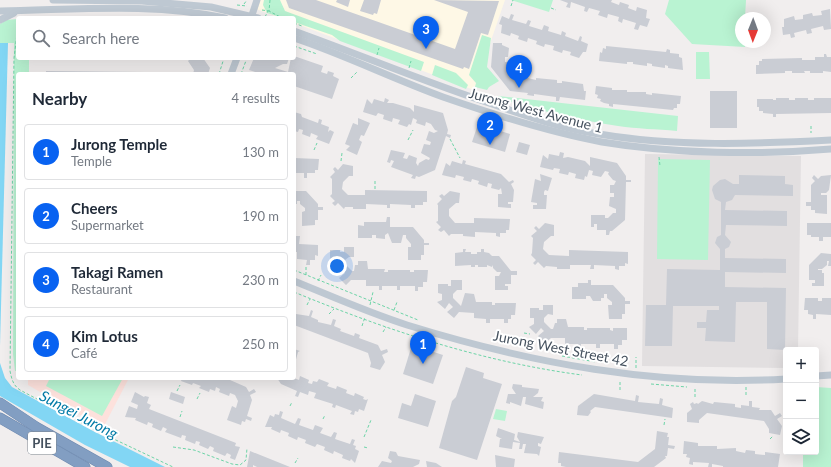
<!DOCTYPE html>
<meta charset="utf-8">
<style>
body{margin:0;font-family:Lato,sans-serif;background:#f6f6f7;color:#1f2937}
.controls{position:absolute;right:12px;bottom:12px;display:grid;overflow:hidden;border-radius:4px;box-shadow:0 4px 16px #0002}
.controls button{width:36px;height:36px;display:grid;place-items:center;padding:0;border:0;border-bottom:1px solid #e0e1e3;background:#fff;color:#1f2937;font:20px sans-serif}
.compass{position:absolute;left:735px;top:12px;width:36px;height:36px;border-radius:50%;background:#fff;box-shadow:0 4px 16px #0002;rotate:181deg}
.you{position:absolute;left:337px;top:266px;width:14px;height:14px;margin:-10px;border:3px solid #fff;border-radius:50%;background:#1a73e8;box-shadow:0 0 0 6px #1a73e833}
.badge{display:grid;place-items:center;width:26px;height:26px;border-radius:50%;background:#0862f1;color:#fff;font-size:13px;font-weight:700}
.pin{position:absolute;translate:-50% -33px;filter:drop-shadow(0 1px 2px #0008)}
.pin::after{content:'';position:absolute;top:21px;width:14px;height:12px;background:inherit;clip-path:polygon(0 0,100% 0,50% 100%)}
.list{margin:0;padding:0;list-style:none}
h2{display:flex;justify-content:space-between;align-items:center;height:52px;margin:0;padding:0 16px;font-size:17px}
h2 small{font-size:13px;font-weight:400;color:#747a83}
.list li{display:grid;grid-template-columns:26px 1fr auto;gap:12px;align-items:center;box-sizing:border-box;height:56px;margin:0 8px 8px;padding:0 8px;border:1px solid #e0e1e3;border-radius:4px}
.list b{display:block;font-size:15px;white-space:nowrap}
.list p{margin:0;font-size:13px;white-space:nowrap;color:#747a83}
.list em{font-size:13px;font-style:normal;color:#747a83}
.icon{flex:none;width:22px;height:22px;fill:none;stroke:currentColor;stroke-width:2;stroke-linecap:round;stroke-linejoin:round}
.map{position:relative;flex:none;width:831px;height:467px;overflow:hidden}
.search{position:absolute;background:#fff;box-shadow:0 4px 16px #0002;left:16px;top:16px;width:280px;height:44px;display:flex;align-items:center;gap:10px;box-sizing:border-box;padding:0 14px;border-radius:4px;color:#747a83;font-size:15px}
.panel{position:absolute;background:#fff;box-shadow:0 4px 16px #0002;left:16px;top:72px;width:280px;height:308px;border-radius:4px}
.map>svg:first-child{display:block}
</style>
<div class="map">
<svg width="831" height="467" viewBox="0 0 831 467">
<rect width="100%" height="100%" fill="#f1eeee"/>
<path fill="#fef8e6" d="M259,0H505L474,90L294,23V18H280L256,9Z"/>
<path fill="#e2dfe0" d="M645,154L801,156L798,350H786V368L642,366Z"/>
<path fill="#fde1dc" d="M28,378H129L103,428L28,385Z"/>
<g fill="#b9f3d2">
<path d="M264,0H280L285,11L424,62L421,71L340,41L332,35L294,22V18H283L267,13L263,5Z"/>
<path d="M511,0H553L549,12Z"/>
<path d="M669,0H746L745,18H741V42H745V47L692,44L665,14Z"/>
<path d="M18,19V58H29V74H18V371H15L13,354L14,43H0V24L6,20Z"/>
<path d="M482,35L491,38L487,67L499,81L489,87L487,90L475,87L476,83L469,75Z"/>
<path d="M696,52H709L710,79H696Z"/>
<path d="M435,65L456,73L468,85L466,89L432,75Z"/>
<path d="M498,96L678,116L677,131C657,129 637,129 618,126C577,120 537,110 498,98Z"/>
<path d="M658,159L710,160L708,260L657,259Z"/>
<path d="M50,378H123L102,416L46,386Z"/>
<path d="M816,387L831,388V467H803V452H816Z"/>
<path d="M496,409L507,411L505,421L493,419Z"/>
</g>
<g fill="#82d6f4">
<path d="M0,43H8L0,346Z"/>
<path d="M0,363L5,378L12,387L93,431L165,467H130L85,445L0,396Z"/>
</g>
<g fill="#cacdd4">
<path d="M286,0H316L455,49L468,12L434,0L499,1L488,35L481,33L469,69L464,67L463,69L289,8Z"/>
<path d="M337,0H350L348,7L336,2Z"/>
<path d="M364,0H381L377,14L374,13L373,15L360,11Z"/>
<path d="M560,0H612L611,2L619,5L620,2L629,5L628,8L636,11L637,7L647,10L646,18L650,19L647,27L640,25L638,30L634,29L636,23L623,19L622,23L618,21L619,17L608,14L607,18L598,15L600,11L589,8L587,12L584,11L585,7L571,2L570,8L566,7L568,3Z"/>
<path d="M830,9L831,29L824,30L823,26L811,29L812,33L807,34L806,30L794,33L795,37L791,38L790,34L783,35L782,27H784V19L794,16L795,20L803,19V15L812,13L813,16L822,15L821,11Z"/>
<path d="M511,14L514,15L512,20L526,24L528,20L531,21L529,26L542,30L544,25L549,27L548,31L561,35L562,31L566,33L565,36L578,41L580,36L582,37L581,41L588,44L586,52H583L579,58L570,55L571,52L563,50L562,53L553,50L554,46L545,44L544,47L536,44L537,41L528,38L527,42L518,39L519,36L511,33L510,36L501,33L502,25L499,24L502,16L509,19Z"/>
<path d="M493,43H502V45L509,48L508,57H505V62H507L519,76L536,80V78L557,80V83H562V81L583,84L584,91H586L585,100L560,97L559,101H556V97L534,94V96L527,95L528,93L510,91L491,67Z"/>
<path d="M606,46L666,52L667,49L670,50V53L679,54V57L682,58L683,70L668,68V66L665,65V68L652,66V64L647,63V66L633,64V62H627V64L599,61L600,52L602,53L603,48L606,49Z"/>
<path d="M824,54H826L827,57H831V72L823,71V73H810V71H804L805,73H792V71H785V73L756,74V65H759V61H762V59L802,58V60H815V57H824Z"/>
<path d="M294,56L323,66L321,72L327,74L328,71L334,73L333,76L339,79L332,99L294,86V74H261L249,70L254,58H289L287,64H283L275,68L288,72L291,58H294Z"/>
<path d="M189,58H203L210,68L208,74H193L194,70L188,61L190,59Z"/>
<path d="M46,71L145,72V74H46Z"/>
<path d="M596,86L612,88V90H627V92H646V94L652,95V93L681,96L680,104H677V108H674L673,110L613,104V107L609,106V104L604,103L600,101L601,99L597,98L598,95L595,94Z"/>
<rect x="710" y="91" width="27" height="37"/>
<path d="M385,98L389,100L387,103H393L410,108L414,112V105L443,113L448,130L447,134L451,135L450,138L446,136L435,170L419,177L416,176L415,179L411,178L413,175L391,167L394,161L391,160L390,163L387,162L391,150L405,153L403,158L407,159L409,155L417,158L416,163L418,166L419,163L426,159L429,160L430,158L421,153L424,144L430,145L431,142L426,140L429,131L434,133L438,131L435,130L431,124L426,122L425,126L416,123L417,120L413,118L411,125L409,124L407,127L398,124L400,120L393,118L392,122L383,119L384,115L378,113L376,116L363,112L367,99L372,104L374,99L384,102Z"/>
<path d="M776,98H789V100H795V98H808V100H814V98H831V113L776,114V117H773V114L763,113V111H759V107H757V99H773V100H776Z"/>
<path d="M294,112L301,114L302,117L318,123L319,119L322,120L321,124L329,127L328,132L330,130L334,132L329,144L316,139L318,136L311,133L310,137L302,134L303,130L299,129L298,132L294,131Z"/>
<path d="M358,118L370,123L364,136L361,135L359,140L362,142L357,155L346,150L350,146L345,144L353,123L358,125Z"/>
<path d="M478,124L510,134L505,152L472,142Z"/>
<path d="M519,142L530,145L527,155L516,152Z"/>
<path d="M560,152L564,153L563,158L568,157L585,161L590,166V157L617,163L626,176V180H631V182H626L625,220L612,231H610L609,235H606V230H597V224H594V227H591V215H605V218H608L613,213H616V209L609,206L610,197H614V193H610V185H614L616,181L613,180L608,174L609,172L605,171L601,177L592,175L593,171L589,170L587,177L585,176L584,180L575,178L576,174L569,172L568,175L559,173L560,169L554,168L553,170L540,167L543,155L548,159L549,154L559,156Z"/>
<path d="M294,158L319,159L318,170H315V173H307V178H304V173H294Z"/>
<path d="M463,160L466,161L465,164L501,174L509,182L513,180L514,182L511,184L514,190L513,202H508V204H511V208L498,207V194H502L501,188L499,190L491,188L492,184L488,183L487,187L478,184L479,181L472,179L471,182L463,180L464,177L456,175L455,178L442,175L446,163L450,166L452,161L462,164Z"/>
<path d="M343,164L353,166V176H349L343,182L342,189L348,195H365V190L427,191V202H423V205H415V208H411V205L390,204V208H387V205L366,204V209H353V207H345L344,209L338,203L335,206L332,203L335,201L330,196L332,194V179L330,177L335,172L333,169L335,167L338,170Z"/>
<path d="M540,174L552,178L548,191L545,190L544,192V195H547L546,209H533V205H537V203L531,202L535,179L541,181Z"/>
<path d="M739,175L785,176V184L793,185V196L735,195L732,200L726,202L725,210L787,211V226L726,225L725,235L731,242L729,247L725,249V258L786,259V273L725,272V287L786,288L785,350L767,349V302H736L735,342L705,341L706,328H697V322H706L707,310H719V306H673L672,346H645L646,305H666L667,269L720,270V249L715,243L717,237L721,235V202L715,199L712,190L713,186L720,180L725,179L733,184H739Z"/>
<path d="M814,175L818,179L821,176L831,175L829,190L826,193H821V195H827V214L815,213V210H811V206H806V202H811V185L815,181L812,178Z"/>
<path d="M294,191H306L318,204V207H323V210H318V220H315V225L302,226V212L305,211V208L300,204V201H297V204H294Z"/>
<path d="M450,191L460,193L459,203H456L449,209V216L455,223H474V218L510,219L509,230H506V233H500V237L496,236V233L475,232V237L463,236V234H451L449,236L444,230L441,232L438,230L441,227L436,222L438,221V205L437,204L442,199L439,196L442,194L444,196Z"/>
<path d="M387,217H390V227H413L424,240V243H429V245H424V255H421V260H408V247H411V244L406,238V235H403L401,243H392L388,233L385,235V239L376,238V235H372V238H358V225L364,226V222H386Z"/>
<path d="M545,223L554,225V236H551L544,242L543,249L549,255L569,256V250L628,252V264L625,263V266H619V270L615,269V266L594,265V269H590L591,265H570V269H557V267L546,266L544,268L538,262L535,265L533,263L536,260L531,255L532,253L533,238L531,236L537,231L534,228L536,226L539,229Z"/>
<path d="M807,223H831V237H823V241H819V237H811V235H807Z"/>
<path d="M294,236H300L299,244L318,245V256L315,255V260H310V265H306L307,260L297,259V252H294Z"/>
<path d="M344,247H354V257H349L345,260V264L352,271H354L355,265H358V261H367L368,269H385L384,272H388V270H410V272H414V270H428L427,282H423V287H418V291H415V286H400V290H397V286H382V290H379V286H366V280H351L346,285L339,278L345,273L342,270L337,276L330,269L334,266V260H330V250H340V252H344Z"/>
<path d="M463,249H466L465,252H471V254H477V252H481V249H484V252L489,253L492,256H499L511,271H517V275H511V284H505V286H508V290H495V276H499L501,272H497L493,268V265L492,267L487,265V267H478V265H475V267H471V265L455,266V253L463,252Z"/>
<path d="M821,253L831,254V266H828L829,261H827V265L822,269H818V270H822V273H824V286H812V283H815V280H809V265Z"/>
<path d="M451,280H462V290H457L453,294V298L461,306L465,293L474,294L476,302H492V305H495V303H516L515,315H511V319H508V323H504V319H490V323H486V319L474,318V313L459,312L454,318L447,312L453,307L449,303L445,309L437,302L442,300V294L438,293V284H448V286H451Z"/>
<path d="M588,280H591V285H613L625,298V301H630V304H625V314H622V319H609L608,305H612V302L607,298V294H604V298H601V301H593L590,296H586V299H572V287H578V283H588Z"/>
<path d="M805,298H818V301H822V298H831V315L816,314V319H813V315L808,314V310H804Z"/>
<path d="M543,305H553V315L548,314L544,318V322L551,329H553L555,323H557V319H566L568,327H584V330H587V328H610V330L613,331V328H627V340H622V345H618V349H614V344H600V348H596V344H581V348H578V344H565V338H551L545,343L538,336L544,331L541,328L536,334L529,327L534,324V318H530V308H539V310H543Z"/>
<path d="M311,310L313,311L311,317L318,320V322L331,325L333,319L336,320L334,326L341,329L340,331L354,336L355,333L360,335L359,338L378,345L381,351L387,349L388,352L382,355L385,362L380,370L370,367L371,363L368,353L294,325L296,314L309,316Z"/>
<path d="M412,345L443,355L433,384L403,374Z"/>
<path d="M294,349L300,351L298,352L294,367Z"/>
<path d="M466,367L484,373L483,378L502,384L477,460L439,448L452,401L456,397Z"/>
<path d="M300,376L309,380L308,383L312,384L313,381L317,382L319,379L329,383L327,386L336,389L337,386L347,390L346,393L354,396L355,393L364,397L363,399L366,400L368,399L364,411L359,409L358,412L355,411L354,415L350,414L352,411L336,405L335,408L332,407L333,404L314,398L316,393L309,391L308,395L300,392L298,397L295,396L297,391L281,384L277,378H294L299,380Z"/>
<path d="M182,378H231L230,380L246,387L249,392L254,389L256,392L250,395L252,400L247,416L252,418L251,421L246,419L245,422L242,421L241,425L227,420L232,406L236,408L238,401L235,395L230,393L229,396L219,392L220,389L216,387L215,391L210,389L209,392L199,388L201,386L193,383L192,385L181,381Z"/>
<path d="M513,384L522,385V387L539,389L538,393L533,397H543L541,401L544,402L543,409L525,404L526,397H523L521,406L510,402V404L506,403L508,394H516L512,388Z"/>
<path d="M135,392L144,397L145,396L149,397L147,403L151,405L149,409L236,443L235,446L240,447L235,460L230,458L231,455L227,453L225,456L213,451L214,448L210,446L208,449L199,445L200,442L196,441L195,444L185,440L186,436L182,435L181,438L165,432L167,429L163,427L161,431L152,427L153,424L148,422L147,425L135,420L136,418L125,417L129,406L137,409L138,405L131,402Z"/>
<path d="M171,392L185,397L183,404L169,399Z"/>
<path d="M415,394L436,401L428,427L398,418L402,403L411,406Z"/>
<path d="M594,394L635,401L636,395L639,396L638,402L659,404L660,398L663,399L662,405L673,408L672,418L595,407L590,411L591,412L588,416L577,415L578,406Z"/>
<path d="M702,401L713,404L714,402L735,404V407L741,408V405L749,406V401H752V407L760,408L759,410H771L775,416L780,413L782,416L777,419L782,426L780,435L769,433V429L764,421L707,413L699,420V423L687,422V413L692,409L690,404L693,402L694,404L697,403L698,404Z"/>
<path d="M280,411L283,412L281,418L295,424L298,418L301,419L299,425L313,430L315,425L323,428L320,433L331,437L334,432L337,433L335,439L350,444L352,439L355,440L353,445L356,446L355,449L359,451L355,463L351,459L350,461L342,458L343,455L334,451L333,454L324,450L325,447L317,444L315,447L305,443L306,440L298,437L297,440L288,436L289,433L281,430L280,433L271,429L272,427H265L270,415L274,417L275,414L279,415Z"/>
<path d="M498,428L515,434L514,440L520,442L517,437L518,432L544,437L541,444L538,443V446L541,447L539,456L537,454L524,453L526,444H523L522,449H519L520,443L513,442L512,449L499,447L500,439H502L496,436Z"/>
<path d="M657,431L668,433L667,437H669L668,445L675,446L674,449L668,448L667,456H665L666,458L654,467H566L561,466V463H558L559,452L638,462L655,449Z"/>
<path d="M684,441L698,443V446H717V449L736,448V451L745,453L746,450L755,451V454L765,455V452L780,454L778,467H723V466L712,464V467H708L709,463L693,462V465L689,464L690,458L686,457L687,454H683Z"/>
<path d="M250,451L290,467H257L253,465V467H247Z"/>
<path d="M390,451L396,452L398,456L420,460L419,464L413,467H378L382,461L391,463L392,461L388,458Z"/>
<path d="M495,455L515,459L514,467H496Z"/>
<path d="M426,461L436,463L442,467H427Z"/>
</g>
<g fill="none" stroke-linecap="round" stroke-linejoin="round">
<g stroke="#6d88ae" stroke-width="11">
<g id="highway">
<path d="M0,403L36,427L107,467"/>
<path d="M0,418L85,467"/>
</g>
</g>
<g stroke="#6dd4a7" stroke-width="1" stroke-dasharray="3 2" stroke-linecap="butt">
<path d="M270,0L269,11L282,18"/>
<path d="M244,4L247,0"/>
<path d="M237,5L247,6"/>
<path d="M511,6L513,0"/>
<path d="M551,8L556,10"/>
<path d="M262,10L269,11"/>
<path d="M265,17L268,11"/>
<path d="M294,23L302,26"/>
<path d="M18,26L14,58L10,371C12,380 13,385 20,390L101,433L173,467"/>
<path d="M294,46L317,54"/>
<path d="M377,55L379,48"/>
<path d="M409,68L411,61"/>
<path d="M211,72L212,74"/>
<path d="M219,74L224,58"/>
<path d="M241,74L247,58"/>
<path d="M351,78L358,71"/>
<path d="M811,126V133"/>
<path d="M450,139L460,158"/>
<path d="M408,140L413,130"/>
<path d="M314,150L317,143"/>
<path d="M659,157L660,166"/>
<path d="M341,161L342,153"/>
<path d="M375,189V181"/>
<path d="M294,270L418,320"/>
<path d="M306,275V267"/>
<path d="M318,281L321,275"/>
<path d="M294,292C386,330 483,362 582,375"/>
<path d="M307,305L310,299"/>
<path d="M370,305L373,292"/>
<path d="M394,310L397,302"/>
<path d="M329,314L334,309"/>
<path d="M362,326L365,317"/>
<path d="M383,332L386,327"/>
<path d="M524,333L530,334"/>
<path d="M561,355L562,346"/>
<path d="M562,356L596,362"/>
<path d="M786,365V370"/>
<path d="M636,368V357"/>
<path d="M651,384L687,387"/>
<path d="M816,388H819L817,382"/>
<path d="M620,390V380"/>
<path d="M177,391L180,385"/>
<path d="M746,395V387"/>
<path d="M695,397V387"/>
<path d="M197,399L200,393"/>
<path d="M290,406L292,402"/>
<path d="M180,417L182,411"/>
<path d="M323,419L325,415"/>
<path d="M664,425L665,419"/>
<path d="M364,437L371,420"/>
<path d="M770,439L773,436"/>
<path d="M173,447L194,450L232,464L240,465L246,460L247,448"/>
<path d="M364,447L368,448"/>
<path d="M295,463L298,458"/>
</g>
<g stroke="#bec8d2" stroke-width="7">
<path d="M53,0L142,1L211,7L258,18"/>
<path d="M0,11C75,10 151,2 225,18"/>
<path d="M251,18L257,0"/>
<path d="M0,20L14,13"/>
<path d="M294,31C361,55 427,83 495,105C529,117 564,129 599,134C676,147 754,144 831,140"/>
<path d="M294,38C345,55 393,79 443,97C495,115 548,132 602,142C674,154 759,155 831,149"/>
<path d="M231,74L237,58"/>
<path d="M294,281C331,296 369,313 407,325C530,363 657,387 786,379"/>
<path d="M816,376L831,375"/>
</g>
<use href="#highway" stroke="#829ec2" stroke-width="10"/>
</g>
<g text-anchor="middle" dominant-baseline="central" stroke-width="4" stroke-linejoin="round" paint-order="stroke">
<rect fill="#fff" stroke="#7d858e" stroke-width="1" x="28" y="432" width="28" height="22" rx="3"/>
<g font-size="13" font-weight="bold" fill="#45515e">
<text x="42" y="443">PIE</text>
</g>
<g font-size="14" fill="#45515e" stroke="#fff">
<text transform="translate(536 110) rotate(15)">Jurong West Avenue 1</text>
<text transform="translate(561 348) rotate(11)">Jurong West Street 42</text>
</g>
<g font-size="15" font-style="italic" fill="#027aa6" stroke="#fff">
<text transform="translate(79 414) rotate(28)">Sungei Jurong</text>
</g>
</g>
</svg>
<div class="controls">
<button>+</button>
<button>−</button>
<button><svg class="icon" aria-label="layers" viewBox="0 0 24 24"><path d="M12 4l9 5-9 5-9-5zM3 14l9 5 9-5"/></svg></button>
</div>
<svg class="compass" viewBox="-18 -18 36 36"><path d="M0-13l5 13h-10z" fill="#e53935"/><path d="M0 13l5-13h-10z" fill="#747a83"/></svg>
<div class="you"></div>
<div class="pin badge" style="left:423px;top:364px">1</div>
<div class="pin badge" style="left:490px;top:145px">2</div>
<div class="pin badge" style="left:426px;top:49px">3</div>
<div class="pin badge" style="left:519px;top:88px">4</div>
<div class="search"><svg class="icon" aria-label="search" viewBox="0 0 24 24"><circle cx="10" cy="10" r="6"/><path d="M15 15l6 6"/></svg>Search here</div>
<section class="panel">
<h2>Nearby<small>4 results</small></h2>
<ul class="list">
<li><span class="badge">1</span><div><b>Jurong Temple</b><p>Temple</p></div><em>130 m</em></li>
<li><span class="badge">2</span><div><b>Cheers</b><p>Supermarket</p></div><em>190 m</em></li>
<li><span class="badge">3</span><div><b>Takagi Ramen</b><p>Restaurant</p></div><em>230 m</em></li>
<li><span class="badge">4</span><div><b>Kim Lotus</b><p>Café</p></div><em>250 m</em></li>
</ul>
</section>
</div>
